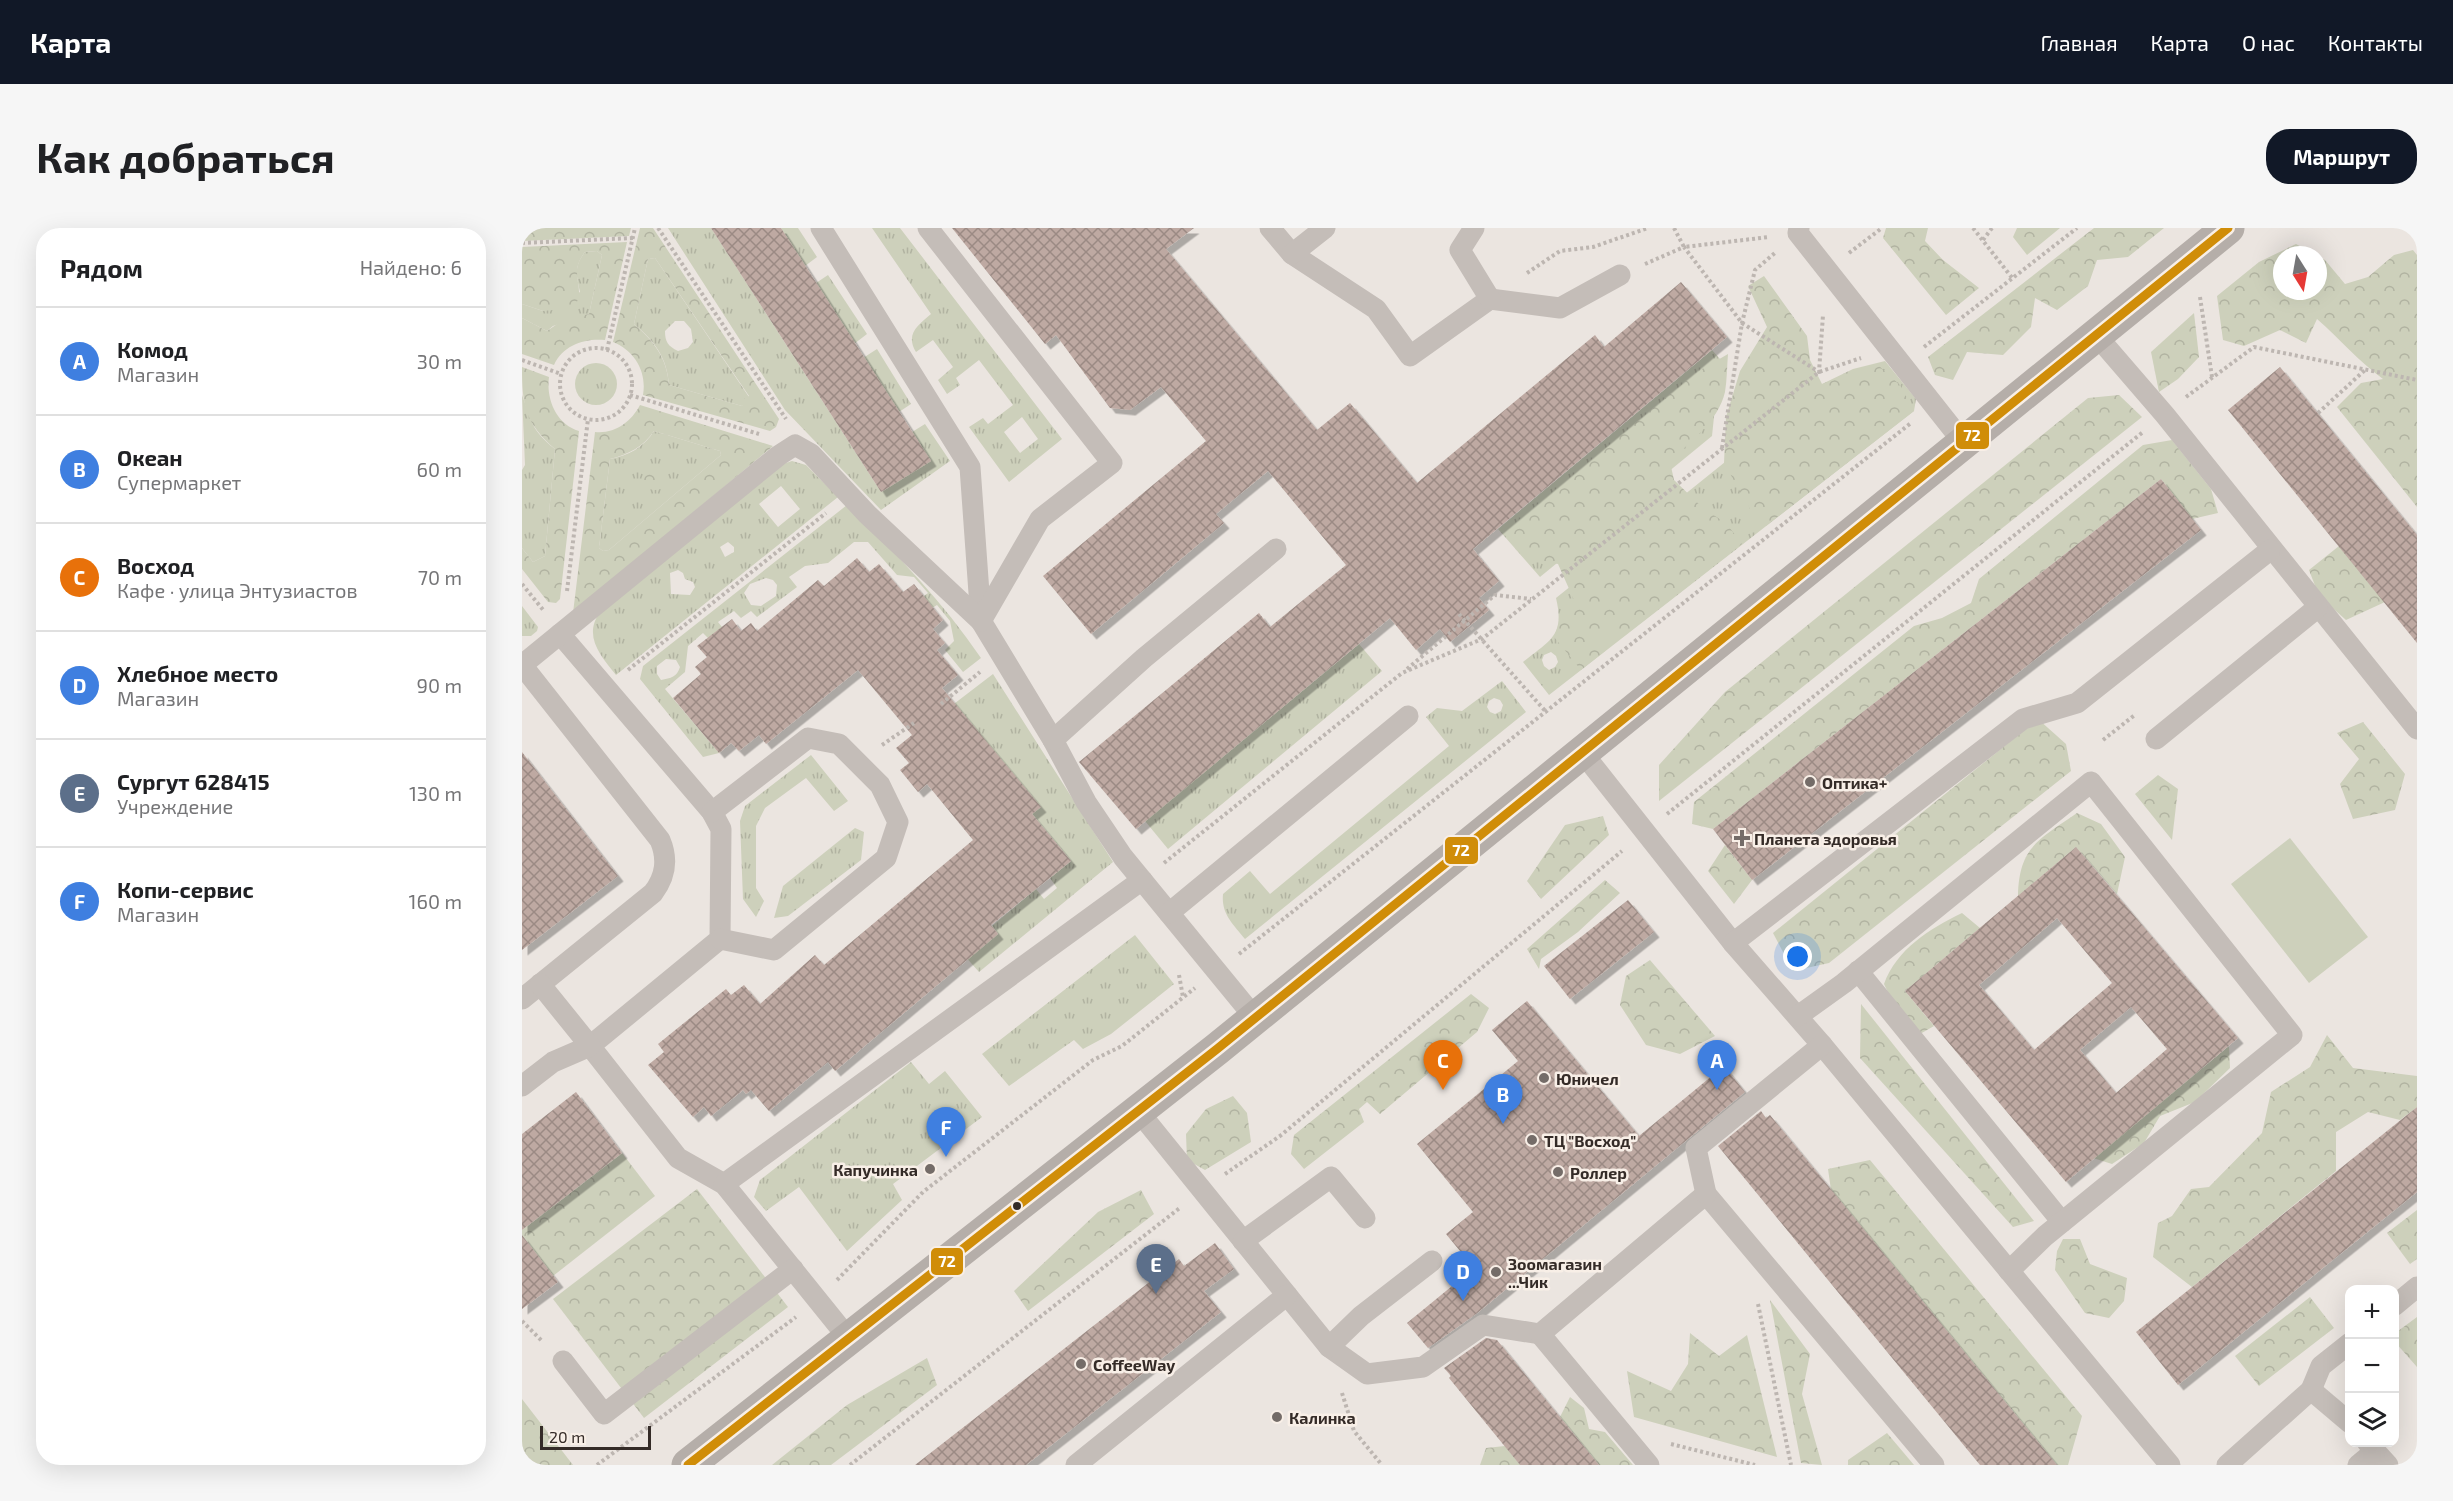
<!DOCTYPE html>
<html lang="ru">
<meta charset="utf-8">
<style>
body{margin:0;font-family:"Exo 2",sans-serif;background:#f6f6f6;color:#202124}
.controls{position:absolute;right:18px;bottom:18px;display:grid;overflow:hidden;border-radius:12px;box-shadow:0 6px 24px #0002}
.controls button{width:54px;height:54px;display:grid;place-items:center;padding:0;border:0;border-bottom:2px solid #e0e0e0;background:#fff;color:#202124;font:30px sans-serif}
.compass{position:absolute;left:1751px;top:18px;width:54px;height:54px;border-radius:50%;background:#fff;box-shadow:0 6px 24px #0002;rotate:169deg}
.scale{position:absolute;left:18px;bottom:15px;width:111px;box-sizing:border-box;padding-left:6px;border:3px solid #342b27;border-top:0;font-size:16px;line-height:21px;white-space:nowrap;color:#342b27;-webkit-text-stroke:4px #f8efe7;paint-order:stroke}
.you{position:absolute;left:1276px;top:729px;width:21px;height:21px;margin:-15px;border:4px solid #fff;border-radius:50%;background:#1a73e8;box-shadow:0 0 0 9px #1a73e833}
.badge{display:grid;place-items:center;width:39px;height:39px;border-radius:50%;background:#111827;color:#fff;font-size:20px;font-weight:700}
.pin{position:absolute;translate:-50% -50px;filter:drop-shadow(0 2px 3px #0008)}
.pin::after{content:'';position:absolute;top:32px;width:21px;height:18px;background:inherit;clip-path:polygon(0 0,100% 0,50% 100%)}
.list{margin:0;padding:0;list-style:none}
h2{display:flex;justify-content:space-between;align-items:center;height:78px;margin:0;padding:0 24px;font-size:26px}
h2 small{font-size:20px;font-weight:400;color:#757577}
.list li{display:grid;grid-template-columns:39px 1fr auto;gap:18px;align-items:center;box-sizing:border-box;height:108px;padding:0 24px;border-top:2px solid #e0e0e0}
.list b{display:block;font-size:22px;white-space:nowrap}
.list p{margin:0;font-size:20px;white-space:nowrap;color:#757577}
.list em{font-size:20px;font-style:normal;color:#757577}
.icon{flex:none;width:33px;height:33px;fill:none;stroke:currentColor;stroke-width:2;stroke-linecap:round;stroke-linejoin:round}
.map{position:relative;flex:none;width:1895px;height:1237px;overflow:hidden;border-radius:24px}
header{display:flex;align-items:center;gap:36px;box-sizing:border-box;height:84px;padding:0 30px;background:#111827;color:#fff}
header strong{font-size:28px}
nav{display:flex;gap:33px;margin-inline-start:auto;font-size:21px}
.intro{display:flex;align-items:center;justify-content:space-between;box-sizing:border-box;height:144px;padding:0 36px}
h1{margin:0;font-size:42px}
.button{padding:15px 27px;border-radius:24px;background:#111827;color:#fff;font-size:21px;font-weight:700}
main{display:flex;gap:36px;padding:0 36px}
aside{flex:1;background:#fff;border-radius:24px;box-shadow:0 6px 24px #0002}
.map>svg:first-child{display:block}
</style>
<header>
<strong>Карта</strong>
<nav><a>Главная</a><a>Карта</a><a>О нас</a><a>Контакты</a></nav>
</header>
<div class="intro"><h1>Как добраться</h1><a class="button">Маршрут</a></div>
<main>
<aside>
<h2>Рядом<small>Найдено: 6</small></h2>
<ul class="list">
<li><span class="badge" style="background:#3f7fe0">A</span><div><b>Комод</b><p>Магазин</p></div><em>30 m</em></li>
<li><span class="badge" style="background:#3f7fe0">B</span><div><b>Океан</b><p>Супермаркет</p></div><em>60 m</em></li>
<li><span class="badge" style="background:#e8710a">C</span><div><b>Восход</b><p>Кафе · улица Энтузиастов</p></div><em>70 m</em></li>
<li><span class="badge" style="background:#3f7fe0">D</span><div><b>Хлебное место</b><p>Магазин</p></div><em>90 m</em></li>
<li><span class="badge" style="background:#5c6f8a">E</span><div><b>Сургут 628415</b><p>Учреждение</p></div><em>130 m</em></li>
<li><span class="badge" style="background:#3f7fe0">F</span><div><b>Копи-сервис</b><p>Магазин</p></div><em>160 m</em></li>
</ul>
</aside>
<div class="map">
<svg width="1895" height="1237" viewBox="0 0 1895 1237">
<defs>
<pattern id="grass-tufts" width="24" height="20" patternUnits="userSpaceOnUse" patternTransform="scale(1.5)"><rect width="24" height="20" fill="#cdd0bb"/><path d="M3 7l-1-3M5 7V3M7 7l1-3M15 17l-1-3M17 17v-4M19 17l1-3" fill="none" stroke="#b1b3a1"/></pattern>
<pattern id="forest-crowns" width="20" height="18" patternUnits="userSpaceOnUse" patternTransform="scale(1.5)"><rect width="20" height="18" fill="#cdd0bb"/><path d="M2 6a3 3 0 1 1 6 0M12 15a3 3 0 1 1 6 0" fill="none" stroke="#b1b3a1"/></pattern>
<pattern id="building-cross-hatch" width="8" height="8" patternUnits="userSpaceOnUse" patternTransform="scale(1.5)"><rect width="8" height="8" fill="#bea9a2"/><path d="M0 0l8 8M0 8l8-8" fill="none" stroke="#9b8a84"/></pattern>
<filter id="shadow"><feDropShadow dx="5.5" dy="5.5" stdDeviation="0" flood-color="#0004"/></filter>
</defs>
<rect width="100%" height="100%" fill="#ebe5e0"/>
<g fill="url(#grass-tufts)" fill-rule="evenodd">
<path d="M146,0H189L359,264L408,233L390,204L403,196L428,233L359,282L263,182Z"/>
<path d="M259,0H276L295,29L283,38Z"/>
<path d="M350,0H378L540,211L487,254L447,199L461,190L466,196L491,177L457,132L434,150L438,157L425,166L416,152L431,139L411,112L394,124C383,106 396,97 409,86ZM500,189L516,211L498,225L482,204Z"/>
<path d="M75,23L80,27L67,86L31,98L25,103L0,90V76L21,83L58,64C54,47 52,38 63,24Z"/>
<path d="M133,30L227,169L220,178L147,157C145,130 133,113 112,96L126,31ZM153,93H162L169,101L171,114L166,120L156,123C146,118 143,114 143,103Z"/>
<path d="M306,47L345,106L332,116L294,55Z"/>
<path d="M355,121L389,176L377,184L341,130Z"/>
<path d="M1190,122L1198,131L1190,208L1018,349L976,301Z"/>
<path d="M1363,133L1394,171L1392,183L1027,467L1001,434C1028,412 1043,408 1034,370L1300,156L1331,141ZM1029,424L1034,428L1036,434L1033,439L1027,442L1022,438L1020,432L1022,427Z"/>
<circle cx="74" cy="156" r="21"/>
<path d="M0,167C10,193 8,201 33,221L23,328L11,334L0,320V242L3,237Z"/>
<path d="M132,203L198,223L199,227L87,322L81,323L77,320L88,231C106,228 122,219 132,203Z"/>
<path d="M270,233L284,237L316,269L94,447C78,427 61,408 78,384L261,236ZM259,258L278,281L256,299L237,276ZM206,314L212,319V324L203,329L198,319ZM156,342L161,345L163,351L171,354L173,359L168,367L149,366L148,345Z"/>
<path d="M325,277C374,325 420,373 459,430L441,444L423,422L432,413L428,393L415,377L407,382L398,371L406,365L392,349L375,347L346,314H332L306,335L283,338L267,349L275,359L235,389L229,383L219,390L212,383L196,394L204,404L190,414L181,405L166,418L163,444L143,461L197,525L181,529L118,451L121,438ZM244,350L251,352L255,357L254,368L239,378L229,377L222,365L228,356ZM144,431L154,432L158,439C155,449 149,450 139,452L135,446V438Z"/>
<path d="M0,378L16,399L15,403L9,408H0Z"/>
<path d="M837,416L860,443L646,621L623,593Z"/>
<path d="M471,446L591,634L457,744L441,726L476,706L470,698L514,661L522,671L535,660L528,650L549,633L510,586L518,579L424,482Z"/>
<path d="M980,453L1004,484L723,711C711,696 699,686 701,666L728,643L748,666L927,518L904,489L915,480L940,483ZM972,470L978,472L981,477L979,483L973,486L968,484L965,479L967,473Z"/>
<path d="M289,527L326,573L312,583L284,550L243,580L234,598V660L242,673L234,689L221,671L218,593L223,578Z"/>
<path d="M333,600L342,604L339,632L266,688L252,690L261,658Z"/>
<path d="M613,707L652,756L589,806L561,821L552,812L487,858L460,826Z"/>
<path d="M389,834L407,856L423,843L460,889L371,956L380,972L325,1023L277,959L244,983L232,969L238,952Z"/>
</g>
<g fill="url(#forest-crowns)" fill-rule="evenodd">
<path d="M0,0H109L107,8L0,13Z"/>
<path d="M118,0H131L257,191L254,199L248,203L121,167C125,144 113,123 91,114ZM133,30L227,168L222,171L220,178L147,157C145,130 132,113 112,96L126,31Z"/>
<path d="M1364,0H1406L1403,13L1421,32L1457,60L1424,87L1361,10Z"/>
<path d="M1495,0H1538L1505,27L1491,9Z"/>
<path d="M1572,0H1642L1606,29L1575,32L1566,58L1535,82L1513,70L1509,99L1481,127L1445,124L1431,152L1413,147L1406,129Z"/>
<path d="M105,14L83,112C63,110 41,117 32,137L0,126V90L25,103L41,92L67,86L80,27L75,23L63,24C44,48 67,61 51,80L21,83L0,76V19Z"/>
<path d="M1774,16L1794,27H1760V63H1796V28L1803,32L1823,56L1846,49L1872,27L1891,22L1895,27V279L1815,179L1839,155L1861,151C1835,132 1819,112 1795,91L1784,115L1758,102L1722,118L1701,112L1695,68L1737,34Z"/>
<path d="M1242,48L1285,108L1288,132L1300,156L1357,138L1378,157L1392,183L1244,298L1228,281L1202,235L1204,189L1218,143L1245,99L1226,58Z"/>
<path d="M1672,85L1677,129L1656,151L1637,164L1629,124Z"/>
<path d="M1206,126C1205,138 1205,152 1203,164C1196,194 1168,213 1148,234L1152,252L1182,281L1204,295L1220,316L1102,408L1080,400L1083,423L1059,442L1032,409L1039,390L1056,381L1036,336L1000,328L981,305L1175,144Z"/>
<path d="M0,139L27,149C24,171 34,196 57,203L38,371L34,375L26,374L0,341V320L11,334L23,328L33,221C3,195 0,177 0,139Z"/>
<path d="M1597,167L1620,189L1137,573V537L1203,464L1566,170Z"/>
<path d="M118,177L251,218L51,385L73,204C93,206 109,194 118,177ZM132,203L198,223L199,227L87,322L81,323L77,320L88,231C106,227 122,218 132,203Z"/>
<path d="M1650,212L1689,261L1696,285L1670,291L1639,251L1191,601L1170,596L1172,574L1392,398L1420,390L1449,375L1457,351L1621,217Z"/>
<circle cx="133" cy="250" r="12"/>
<path d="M1817,318L1863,374L1824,392L1797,368L1787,342Z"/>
<path d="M1516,491L1544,516L1549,543L1307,735L1271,743L1251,705Z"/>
<path d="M1841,494L1883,546L1873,582L1831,591L1818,556L1837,531L1815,505Z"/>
<path d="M1636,547L1656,561L1650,612L1613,566Z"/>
<path d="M1555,585L1579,596L1603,629L1595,666L1554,619L1496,668C1497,618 1518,611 1555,585Z"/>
<path d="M1081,588L1087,607L1019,671L1005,653L1043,597Z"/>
<path d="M1203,617L1230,652L1212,676L1186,643Z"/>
<path d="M1083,652L1098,665L1056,704L1019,731L1017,741L1005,721Z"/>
<path d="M1440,685L1458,700L1383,763L1412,798L1398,806L1378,790L1362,756C1375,721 1407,701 1440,685Z"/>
<path d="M1128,732L1193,808L1158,826L1124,817L1098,777L1104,748Z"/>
<path d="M949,766L967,780L955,804L858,886L845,874L837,881L842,894L782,941L769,926L772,907Z"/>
<path d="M1339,776L1512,993L1491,999L1338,830Z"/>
<path d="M1805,807L1831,840L1895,848V879L1878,892L1846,884L1814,904V943L1670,1059L1631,1029L1636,995L1650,988L1669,961L1687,959L1740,905L1749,864L1788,839Z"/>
<path d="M1707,818L1708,840L1673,874L1638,888L1622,915L1590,936L1571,930Z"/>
<path d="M711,868L725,885L729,914L683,942L665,932L664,906L684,881Z"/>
<path d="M100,925L133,968L31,1048L0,1007V1002Z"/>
<path d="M1348,932L1560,1188L1546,1237H1535L1309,962L1306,941Z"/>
<path d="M175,961L266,1079L122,1190L31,1071Z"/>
<path d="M619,962L632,986L506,1083L492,1063L576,984Z"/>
<path d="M1895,982V1031L1888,1036L1865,1005Z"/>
<path d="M1541,1011H1558L1568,1036L1605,1050L1602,1073L1587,1090L1563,1085L1533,1042L1535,1023Z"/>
<path d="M1788,1069L1812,1100L1737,1158L1713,1128Z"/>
<path d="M1248,1072L1288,1126L1280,1166L1300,1237L1279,1235Z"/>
<path d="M1895,1089V1139L1873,1114L1872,1106Z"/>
<path d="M1168,1105L1197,1128L1225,1107L1255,1229L1112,1189L1105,1143L1149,1163L1166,1136Z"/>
<path d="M405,1130L415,1157L309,1237H250L325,1177Z"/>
<path d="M1048,1169L1062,1180L1067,1201L1083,1204L1111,1237H1077L1038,1189Z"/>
<path d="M0,1171L51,1237H0Z"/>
<path d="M1365,1205L1392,1237H1326V1232Z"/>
<path d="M983,1218L998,1237H958L964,1220Z"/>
</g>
<path fill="#cdd0bb" d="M1768,610L1846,709L1787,755L1709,656Z"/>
<g fill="url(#building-cross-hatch)" fill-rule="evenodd" filter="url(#shadow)">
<path d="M189,0H259L409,233L359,264Z"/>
<path d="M430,0H672L644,21L795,202L828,175L895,255L1073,107L1082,119L1159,54L1205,109L951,321L977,353L957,370L967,382L928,414L918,401L894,422L868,390L614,601L557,534L737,385L748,399L824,337L746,243L694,286L702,295L569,406L521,348L684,213L639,159L608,182L588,180L534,107L523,116Z"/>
<path d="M1758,139L1895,307V415L1706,182Z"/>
<path d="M1639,251L1679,302L1230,652L1191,601Z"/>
<path d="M335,330L347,344L357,336L381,364L392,356L421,392L411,401L423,415L415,422L436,447L420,460L519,579L510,586L549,633L469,697L476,706L313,843L306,834L247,883L229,862L224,866L221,862L189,888L182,879L171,889L126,837L142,824L136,816L204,761L209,767L222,757L238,776L293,727L302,737L451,612L405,556L396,564L378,542L387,535L374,520L390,507L336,442L244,516L237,507L217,523L209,515L197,525L151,470L179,446L173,439L185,429L175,418L210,391L219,403L229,395L235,403L296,352L302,358Z"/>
<path d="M0,524L96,648L0,722Z"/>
<path d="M1554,619L1716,810L1544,954L1383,763ZM1535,690L1590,755L1512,822L1457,757ZM1609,779L1645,821L1594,865L1558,822Z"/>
<path d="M1106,672L1132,704L1048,771L1022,738Z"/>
<path d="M1005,773L1117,908L1202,838L1223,864L954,1086L906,1120L885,1095L952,1040L924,1006L951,984L895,916L996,833L970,802Z"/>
<path d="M54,864L100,925L0,1002V906Z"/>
<path d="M1895,879V964L1656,1157L1614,1104Z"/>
<path d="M1239,883L1244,890L1248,887L1535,1237H1458L1196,918Z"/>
<path d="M0,1007L36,1054L0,1081Z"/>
<path d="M693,1015L712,1041L682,1063L699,1084L504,1237H393L657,1031L662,1038Z"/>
<path d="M964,1110L975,1112L1077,1237H998L927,1150L929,1148L922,1140Z"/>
</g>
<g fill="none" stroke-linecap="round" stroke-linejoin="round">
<g stroke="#bdb6b1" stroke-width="4" stroke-dasharray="3 3" stroke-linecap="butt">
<path d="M136,0L264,191"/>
<path d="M1152,0L1162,19L1247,9"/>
<path d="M1451,0L1491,51"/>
<path d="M1461,12L1470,0"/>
<path d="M0,15L111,10"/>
<path d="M1327,25L1360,0"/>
<path d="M1123,36L1162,19L1220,95L1297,144L1301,87"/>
<path d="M1005,45L1038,23L1071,19L1126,0"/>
<path d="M1678,69L1690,149"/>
<path d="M1402,119L1555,0"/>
<circle cx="74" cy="156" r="36"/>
<path d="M85,122L113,0"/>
<path d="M0,132L39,146"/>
<path d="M108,167L237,206"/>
<path d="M1664,169L1732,119L1895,152"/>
<path d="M1796,185L1843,142"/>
<path d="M1200,220L1220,95L1233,42L1254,24"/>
<path d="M0,356L22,383"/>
<path d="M45,363L66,191"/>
<path d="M937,386L1025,485"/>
<path d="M885,441L973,367L1009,371"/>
<path d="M106,442L304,285"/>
<path d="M419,476L458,444"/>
<path d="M1581,512L1614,486"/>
<path d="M360,517L392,495"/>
<path d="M1145,586L1621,204"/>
<path d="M642,635L880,445L960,411L1297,144L1339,130"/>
<path d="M717,726L1389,195"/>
<path d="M657,747L661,769"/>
<path d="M703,946L758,908L1100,623"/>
<path d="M315,1052L401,964L571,832L600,818L673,760"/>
<path d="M1236,1076L1269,1237"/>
<path d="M0,1093L21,1114"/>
<path d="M820,1165L832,1203L860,1237"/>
<path d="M1149,1216L1233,1237"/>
<path d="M75,1237L274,1089"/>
<path d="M328,1237L659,979"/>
</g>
<g stroke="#c4bdb8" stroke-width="21">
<path d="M299,0L448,239L459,393L531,512L564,574L601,629L733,790"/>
<path d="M748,0L770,26L854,81L888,128L968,71L1038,80L1098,47"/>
<path d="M952,0L938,22L968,71"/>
<path d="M1277,0L1276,5L1441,214"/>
<path d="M770,26L803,0"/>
<path d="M1574,107L1643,187L1895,501"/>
<path d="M38,406L190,584L199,601L198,711L68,818L156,930L202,956L327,1111"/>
<path d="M0,437L256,228L273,217L289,226L345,286L459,393L518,291L590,235L406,0"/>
<path d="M0,437L138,612C146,631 144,648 131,665L0,771"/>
<path d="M1634,511L1795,380"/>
<path d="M531,512L622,430L754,321"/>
<path d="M1060,524L1211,715L1300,817L1648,1237"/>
<path d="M190,584L286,510L317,516L358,557L376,594L364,630L252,722L198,711"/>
<path d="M647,685L886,488"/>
<path d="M1211,715L1501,491L1555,475L1748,322"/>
<path d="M1336,743L1540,994"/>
<path d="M1276,788L1322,755L1569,554L1770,807L1523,1008L1487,1043"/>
<path d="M0,858L31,834L68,818L18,756"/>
<path d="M617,884L807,1119L845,1146L901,1139L961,1097L1018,1106L1184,966L1412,1237"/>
<path d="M202,956L620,652"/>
<path d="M1184,966L1174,920L1300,817"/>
<path d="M721,1013L809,949L843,990"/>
<path d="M1872,1078L1895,1059"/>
<path d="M1018,1106L1127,1237"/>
<path d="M807,1119L839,1088L910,1033"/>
<path d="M41,1133L82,1186L271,1041"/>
<path d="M1789,1162L1828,1195"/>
<path d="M1845,1214L1866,1237"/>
<path d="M554,1237L765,1067"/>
<path d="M1705,1237L1789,1162L1799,1138L1828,1115"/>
<path d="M1836,1237L1853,1223"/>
</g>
<path stroke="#b5aea9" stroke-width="33" d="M166,1237L695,821L1706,0"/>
<g stroke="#f8efe7" stroke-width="14">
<path id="bus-1" d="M166,1237L695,821L1706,0"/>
</g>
<use href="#bus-1" stroke="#d08d08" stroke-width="9"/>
</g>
<g fill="#746c68" stroke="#f8efe7" stroke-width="2">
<circle cx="1288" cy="554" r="6"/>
<path d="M1217 601h6v6h6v6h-6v6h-6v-6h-6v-6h6z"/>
<circle cx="1022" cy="850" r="6"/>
<circle cx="1010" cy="912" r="6"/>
<circle cx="408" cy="941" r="6"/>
<circle cx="1036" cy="944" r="6"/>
<circle cx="974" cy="1044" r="6"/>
<circle cx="559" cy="1136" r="6"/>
<circle cx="755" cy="1189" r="6"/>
</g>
<circle fill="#342b27" stroke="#f8efe7" stroke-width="2" cx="495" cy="978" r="5"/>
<g text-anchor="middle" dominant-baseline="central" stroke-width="5" stroke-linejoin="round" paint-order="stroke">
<g font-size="16" font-weight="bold" fill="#342b27" stroke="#f8efe7" text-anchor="start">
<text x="1300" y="554">Оптика+</text>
<text x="1232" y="610">Планета здоровья</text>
<text x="1034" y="850">Юничел</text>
<text x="1022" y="912">ТЦ "Восход"</text>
<text x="396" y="941" text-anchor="end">Капучинка</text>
<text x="1048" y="944">Роллер</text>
<text x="986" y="1035">Зоомагазин<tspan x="986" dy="18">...Чик</tspan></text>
<text x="571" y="1136">CoffeeWay</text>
<text x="767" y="1189">Калинка</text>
</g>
</g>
<g stroke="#f8efe7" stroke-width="2">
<rect x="1433" y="193" width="35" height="29" rx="6" fill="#d08d08"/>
<rect x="922" y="608" width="35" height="29" rx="6" fill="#d08d08"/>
<rect x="408" y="1019" width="34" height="29" rx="6" fill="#d08d08"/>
</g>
<g font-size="16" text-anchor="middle" font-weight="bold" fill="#fff">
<text x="1450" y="213">72</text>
<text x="939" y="628">72</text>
<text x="425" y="1039">72</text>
</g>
</svg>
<div class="controls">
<button>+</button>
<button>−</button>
<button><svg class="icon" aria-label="layers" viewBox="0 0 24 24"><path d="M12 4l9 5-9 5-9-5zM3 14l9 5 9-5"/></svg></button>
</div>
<svg class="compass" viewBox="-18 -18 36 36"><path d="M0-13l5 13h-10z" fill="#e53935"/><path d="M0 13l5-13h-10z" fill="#757577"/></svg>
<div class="scale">20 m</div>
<div class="you"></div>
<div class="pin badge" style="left:1195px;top:862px;background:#3f7fe0">A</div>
<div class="pin badge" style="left:981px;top:896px;background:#3f7fe0">B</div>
<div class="pin badge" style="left:921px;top:862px;background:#e8710a">C</div>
<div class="pin badge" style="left:941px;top:1073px;background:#3f7fe0">D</div>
<div class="pin badge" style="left:634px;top:1066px;background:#5c6f8a">E</div>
<div class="pin badge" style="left:424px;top:929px;background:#3f7fe0">F</div>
</div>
</main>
